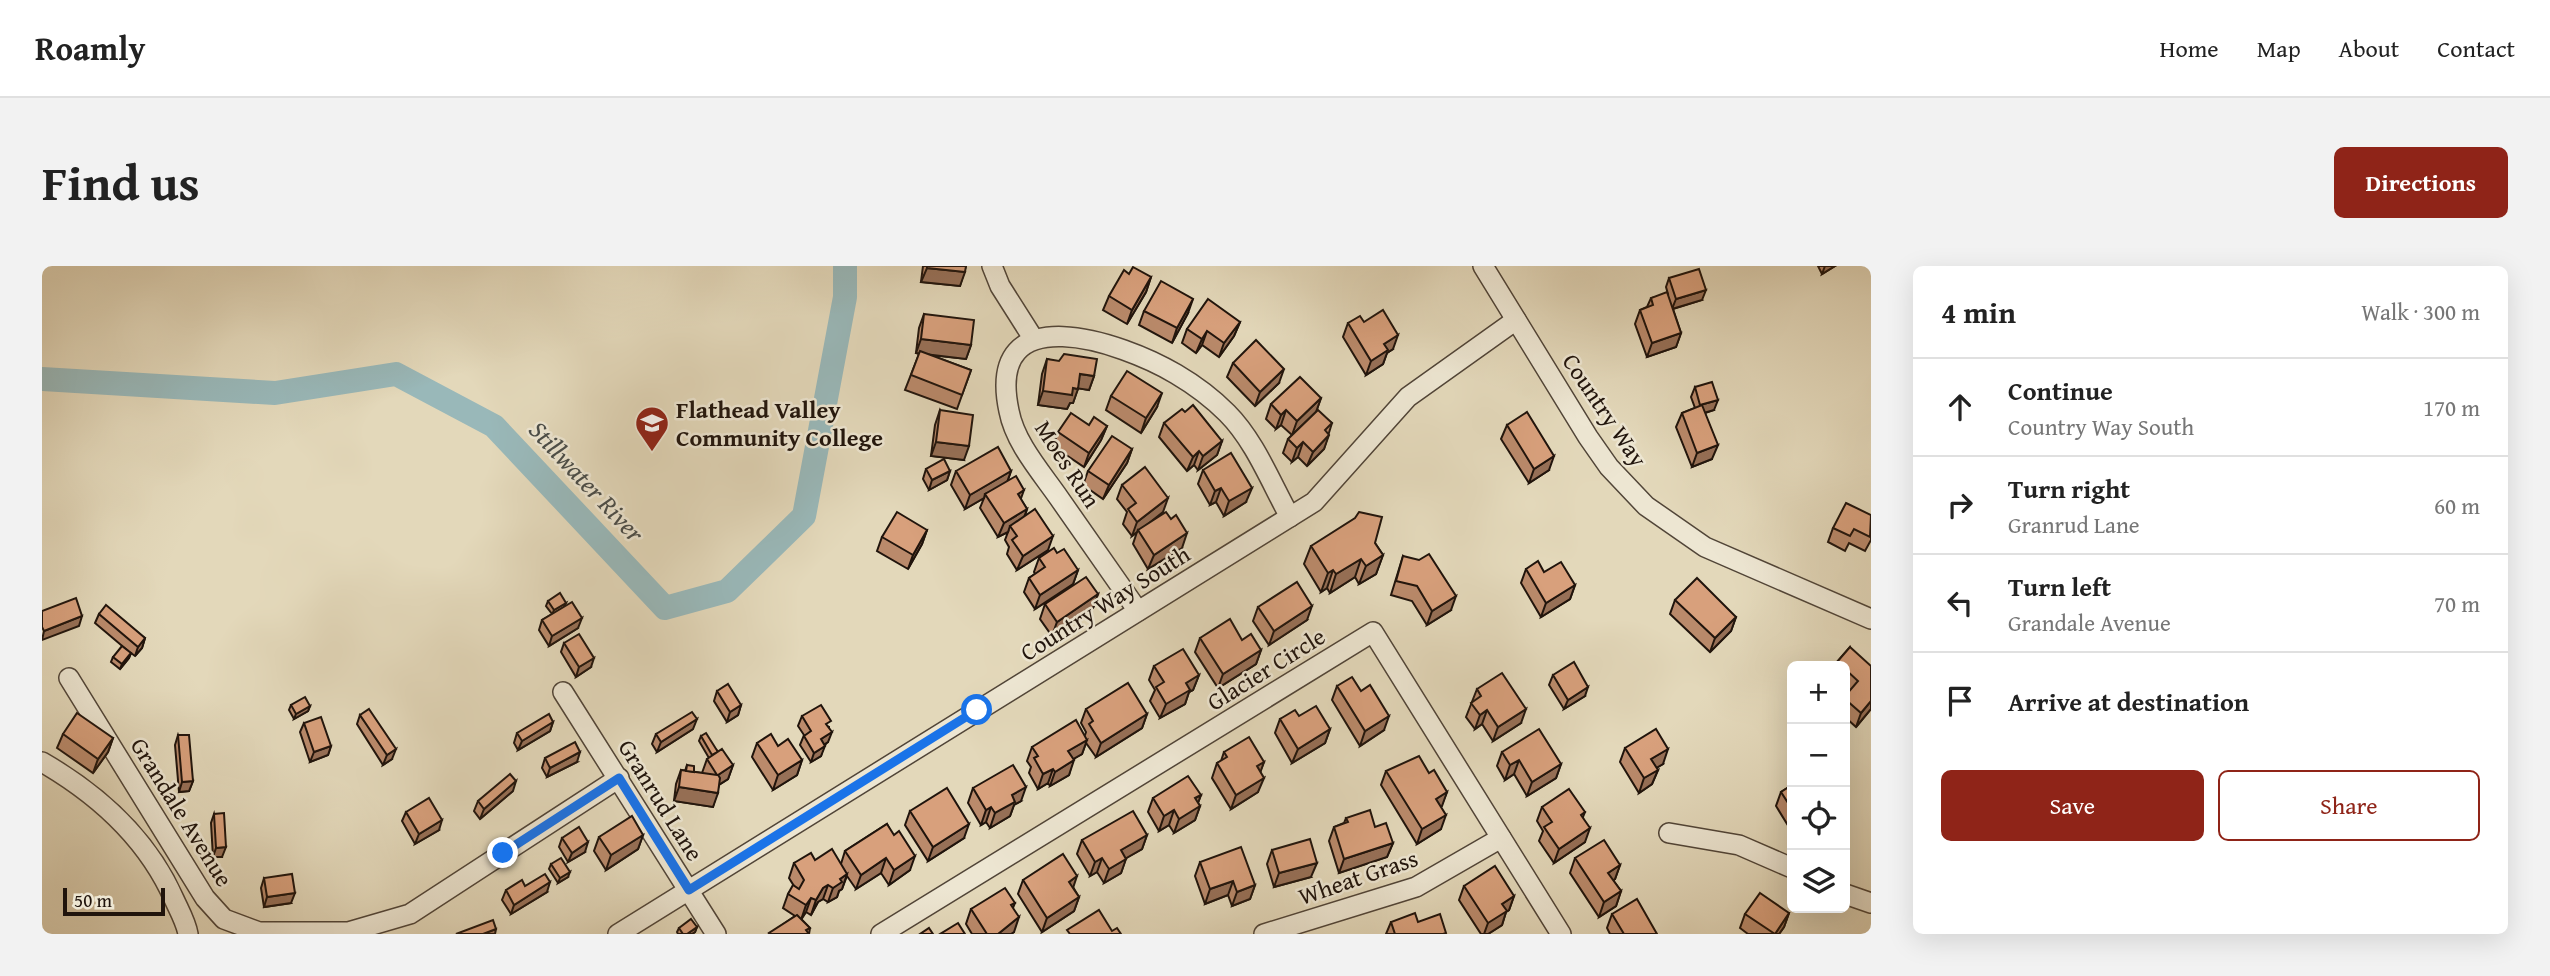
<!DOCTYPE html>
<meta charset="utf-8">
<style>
body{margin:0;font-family:"Gentium Book Plus",serif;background:#f2f2f2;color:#222}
.controls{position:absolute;right:21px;bottom:21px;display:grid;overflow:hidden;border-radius:10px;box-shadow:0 7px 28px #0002}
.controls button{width:63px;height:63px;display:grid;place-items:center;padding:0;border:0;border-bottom:2px solid #e0e0e0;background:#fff;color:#222;font:35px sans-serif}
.scale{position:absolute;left:21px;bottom:18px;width:102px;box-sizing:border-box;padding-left:7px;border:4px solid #20140c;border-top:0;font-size:19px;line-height:24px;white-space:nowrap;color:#20140c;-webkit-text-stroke:5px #ede6d2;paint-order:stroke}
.stop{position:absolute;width:21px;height:21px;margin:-16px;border:5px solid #1a73e8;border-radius:50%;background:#fff}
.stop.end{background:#1a73e8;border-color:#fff;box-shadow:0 2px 7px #0008}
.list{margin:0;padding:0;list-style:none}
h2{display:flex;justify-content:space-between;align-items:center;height:91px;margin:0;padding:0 28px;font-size:30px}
h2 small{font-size:23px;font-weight:400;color:#767676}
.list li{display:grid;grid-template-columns:46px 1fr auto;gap:21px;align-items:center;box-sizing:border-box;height:98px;padding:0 28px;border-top:2px solid #e0e0e0}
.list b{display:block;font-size:26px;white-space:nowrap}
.list p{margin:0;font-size:23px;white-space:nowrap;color:#767676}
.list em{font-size:23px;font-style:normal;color:#767676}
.actions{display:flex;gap:14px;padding:21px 28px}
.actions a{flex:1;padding:16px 0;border:2px solid #8f2418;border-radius:10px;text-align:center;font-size:24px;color:#8f2418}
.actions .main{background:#8f2418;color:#fff}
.icon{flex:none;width:38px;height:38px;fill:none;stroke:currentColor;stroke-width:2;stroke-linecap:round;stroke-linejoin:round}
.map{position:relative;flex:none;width:1829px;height:668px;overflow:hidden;border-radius:10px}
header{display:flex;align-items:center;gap:42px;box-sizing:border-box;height:98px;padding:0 35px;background:#fff;border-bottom:2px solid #e0e0e0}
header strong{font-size:33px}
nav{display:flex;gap:38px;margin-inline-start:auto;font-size:24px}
.intro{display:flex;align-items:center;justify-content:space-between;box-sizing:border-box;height:168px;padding:0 42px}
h1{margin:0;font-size:49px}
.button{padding:18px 32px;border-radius:10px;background:#8f2418;color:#fff;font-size:24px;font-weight:700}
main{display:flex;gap:42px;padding:0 42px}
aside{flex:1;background:#fff;border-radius:10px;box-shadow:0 7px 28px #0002}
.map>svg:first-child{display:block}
</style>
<header>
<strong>Roamly</strong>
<nav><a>Home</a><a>Map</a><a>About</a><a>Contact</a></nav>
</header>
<div class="intro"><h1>Find us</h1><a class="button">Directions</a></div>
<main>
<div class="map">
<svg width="1829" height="668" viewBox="0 0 1829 668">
<rect width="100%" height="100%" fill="#e3d8ba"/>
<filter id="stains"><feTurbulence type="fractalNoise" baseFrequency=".00286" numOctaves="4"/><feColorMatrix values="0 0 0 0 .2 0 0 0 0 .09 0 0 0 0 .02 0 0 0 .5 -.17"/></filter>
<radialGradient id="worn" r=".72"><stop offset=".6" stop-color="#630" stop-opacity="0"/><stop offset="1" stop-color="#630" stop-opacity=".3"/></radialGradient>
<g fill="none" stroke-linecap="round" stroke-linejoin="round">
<path stroke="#99b8b9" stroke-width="24" d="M0,113L233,127L354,108L452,160L623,342L685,325L762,250L803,31V0"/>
<g stroke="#514538" stroke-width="22">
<g id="minor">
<path d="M950,0L958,20L991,72"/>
<path d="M1441,0L1546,171L1567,201L1604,240L1663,281L1829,353"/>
<path d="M1096,345C1069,307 1043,269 1017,232C999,206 973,177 967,145C942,28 1080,76 1134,108C1151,118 1171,133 1185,147C1213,175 1229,217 1248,251"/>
<path d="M27,412L163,632L182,653L217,666H306L368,648L577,512"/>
<path d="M521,426L674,668"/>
<path d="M0,496C57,529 105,572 132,633C137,644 144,656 146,668"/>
<path d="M1627,567L1697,579L1750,602"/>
<path d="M1803,628L1829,637"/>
<path d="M576,668L1272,236L1366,131L1474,54"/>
<path d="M839,668L1331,366L1519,668"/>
<path d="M1222,668L1374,621L1459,572"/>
</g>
</g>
<use href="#minor" stroke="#ede6d2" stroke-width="19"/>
</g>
<g fill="#ba8a6b" stroke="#20140c" stroke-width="2">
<path d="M881,0H924L918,20L879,16Z"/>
<path d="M1776,0H1793L1780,8Z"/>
<path d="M1109,11L1104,26L1085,58L1061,44L1067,30Z"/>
<path d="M1627,12L1660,34L1631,43L1639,67L1634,81L1605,91L1593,58L1598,44L1605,41L1609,32L1626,28L1624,21Z"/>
<path d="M1102,45L1146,47L1130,77L1097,59Z"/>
<path d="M882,48L929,79L924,93L888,89L929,104L915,143L863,124L877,88L874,87L877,62Z"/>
<path d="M1198,56L1192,70L1177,91L1160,79L1154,87L1140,77L1145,63Z"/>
<path d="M1322,56L1351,83L1345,87L1341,98L1324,109L1301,71L1306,57Z"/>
<path d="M1005,93L1052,110L1047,124L1036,122L1031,137H1028L1025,143L996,139L1000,108Z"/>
<path d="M1191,97L1237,117L1213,140L1185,111Z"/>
<path d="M1653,121L1672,144L1663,147L1670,193L1650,201L1634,161L1640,147L1653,142L1649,131Z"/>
<path d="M1069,130L1115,141L1099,167L1064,144Z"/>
<path d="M1279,132L1274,146L1290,157L1282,183L1265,200L1256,191L1250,196L1241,187L1246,173L1250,169L1239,159L1234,163L1224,153L1229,138Z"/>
<path d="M898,144L922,194L889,190L893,159Z"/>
<path d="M1122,157L1180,175L1175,189L1156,204L1152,199L1145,205L1117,171Z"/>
<path d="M1047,159L1065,160L1059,174L1042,201L1011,180L1016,166Z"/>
<path d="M1465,159L1507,204L1487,217L1459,173Z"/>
<path d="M1090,183L1085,197L1061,233L1041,219L1046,205Z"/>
<path d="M884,203L908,205L905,214L887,224L881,213Z"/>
<path d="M1161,204L1204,236L1182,250L1174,236L1168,239L1156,218Z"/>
<path d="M914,205H969L966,214L985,243L983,250L1006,284L975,304L965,288L967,281L963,274L966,266L956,271L938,242L942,232L923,243L909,219Z"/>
<path d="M1080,219L1121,246L1108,256L1140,282L1106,303L1091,278L1095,266L1090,270L1081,258L1085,246L1075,233Z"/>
<path d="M1829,249V274L1823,285L1807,277L1803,285L1786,276L1791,262Z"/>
<path d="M885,264L880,278L866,303L835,285L840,271Z"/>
<path d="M1333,277L1341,289L1334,308L1317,318L1313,311L1288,327L1285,322L1279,326L1262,298L1269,280Z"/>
<path d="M1015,287L1036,304L1031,318L993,343L982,326L987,312L993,308L992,306L997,292Z"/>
<path d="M1361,290L1409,344L1385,359L1370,335L1349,329Z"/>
<path d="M1484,303L1502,306L1533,319L1528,333L1499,351L1479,317Z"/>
<path d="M1056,328L1051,342L1010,370L998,353L1003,338Z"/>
<path d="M1633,334L1694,351L1689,365L1668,386L1628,348Z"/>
<path d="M506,335L523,341L536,362L507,380L497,364L500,354L510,348L504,340Z"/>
<path d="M1216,341L1265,354L1227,379L1211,355Z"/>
<path d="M57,348L103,372L100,382L93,390L89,387L87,392L78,403L69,396L71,391L85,384L53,357Z"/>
<path d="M1158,372L1200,374L1219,384L1214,398L1176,422L1153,386Z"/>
<path d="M522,377L549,401L534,411L519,386Z"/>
<path d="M1808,381L1829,443L1814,461L1803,451V430L1807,426L1803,422V400H1793L1795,396Z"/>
<path d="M1112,400L1157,409L1151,424L1147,426L1143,438L1118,452L1108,435L1113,424L1107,414Z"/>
<path d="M1511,409L1543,430L1522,443L1507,419Z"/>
<path d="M1295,420L1342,464L1318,480L1290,434Z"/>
<path d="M1435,423L1479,457L1451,475L1440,458L1433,463L1424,451Z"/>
<path d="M675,425L699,439L696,449L685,456L672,435Z"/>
<path d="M249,439L268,440L266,445L252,453L247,444Z"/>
<path d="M1044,443L1105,448L1100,462L1054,491L1044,477L1040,488L1031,493L1027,509L1008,520L1006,517L996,523L987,507L989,501L985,495L990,481L1043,469L1044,466L1039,457Z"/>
<path d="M318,449L350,493L341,499L315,458Z"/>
<path d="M760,450L787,461L786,476L782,479L779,490L769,496L758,479L762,469L756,460Z"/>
<path d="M1257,450L1288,463L1283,477L1250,497L1233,467L1238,453Z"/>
<path d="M511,456L508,465L476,484L472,477L475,467Z"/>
<path d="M262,457L289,480L286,489L268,496L258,466Z"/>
<path d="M651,463L615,486L610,478L614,468Z"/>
<path d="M21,468L71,472L66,486L51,507L15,482Z"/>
<path d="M136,469L151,515L147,525L137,526L133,479Z"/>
<path d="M659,470L691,499L686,513L677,519L671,541L632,535L634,518L639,504L643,505L645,499L652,506L660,507L665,493L667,492L657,475Z"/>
<path d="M715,477L736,480L760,494L755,509L731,524L710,491Z"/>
<path d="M1583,482L1621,498L1614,502L1616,504L1610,518L1597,527L1578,496Z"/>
<path d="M1182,486L1222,496L1218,506L1216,526L1189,543L1170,512L1175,497L1179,495Z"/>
<path d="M1460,486L1519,498L1514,512L1485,530L1472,508L1463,514L1455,500Z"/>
<path d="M503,492L535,496L505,511L500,502Z"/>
<path d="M1344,505L1387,507L1405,526L1399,541V563L1375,578L1339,519Z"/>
<path d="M1750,519V566L1734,540L1739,526Z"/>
<path d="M931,522L979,535L972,539L968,550L948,562L944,556L939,559L926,537Z"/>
<path d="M471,525L438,553L432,545L436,535Z"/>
<path d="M1159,529L1156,537L1158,540L1153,554L1132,567L1127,559L1117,565L1106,546L1111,532Z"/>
<path d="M1500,541L1543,546L1541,551L1543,576L1512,597L1497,575L1501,565L1495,555Z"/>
<path d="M868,545L922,572L886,595L863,559Z"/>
<path d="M364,546L397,564L373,578L360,555Z"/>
<path d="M172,548L180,591H171L169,557Z"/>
<path d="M1304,552L1333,561L1351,577L1345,591L1297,607L1287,575L1292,561L1302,557Z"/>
<path d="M845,558L868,604L847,619L839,607L814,623L805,610L800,623L797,625L795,631L786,636L781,633L776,636L769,649L764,646L759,653L768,662L767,668H727L753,650L741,642L746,628L752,620L747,612L752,597L773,594L799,598L803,585Z"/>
<path d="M601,569L596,583L564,604L552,585L557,571Z"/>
<path d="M1105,569L1100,583L1084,592L1079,607L1062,617L1055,606L1048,610L1035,588L1040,574Z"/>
<path d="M520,572L543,586L526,596L517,581Z"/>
<path d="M1230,584L1269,611L1232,621L1225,598Z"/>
<path d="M1533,592L1578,599L1573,613L1571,614L1579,625L1574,640L1557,651L1528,607Z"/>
<path d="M1158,596L1213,619L1208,633L1190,640L1186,629L1163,638L1153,610Z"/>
<path d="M509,598L526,611L516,617L507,603Z"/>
<path d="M222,612L249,637L222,641L219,622Z"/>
<path d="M981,614L1031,621L1037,631L1032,645L1000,666L976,628Z"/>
<path d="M483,620L505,626L469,648L460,634L464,624Z"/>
<path d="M1422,620L1472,630L1467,644L1464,646L1460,659L1446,668H1439L1417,634Z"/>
<path d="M973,637L971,642L972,666L969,668H930L924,658L929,643Z"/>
<path d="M1747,647L1742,661L1737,668H1706L1698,662L1703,648Z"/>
<path d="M1570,648L1615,668H1568L1565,662Z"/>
<path d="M1349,656H1376L1404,668H1344Z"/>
<path d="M655,661L653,666L650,668H636L635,666L637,662Z"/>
</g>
<g fill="#977057" stroke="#20140c" stroke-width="2">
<path d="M1783,0H1793L1780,8Z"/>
<path d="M885,2L923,6L918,20L879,16Z"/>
<path d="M1109,11L1104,26L1085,58L1090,44Z"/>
<path d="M1664,24L1660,34L1630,43L1634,33Z"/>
<path d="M1151,33L1146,47L1130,77L1135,62Z"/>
<path d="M1198,56L1192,70L1177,91L1182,77Z"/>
<path d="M1165,65L1160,79L1154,87L1160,73Z"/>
<path d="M1639,67L1634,81L1605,91L1610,77Z"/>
<path d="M1356,69L1351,83L1345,87L1341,98L1324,109L1329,95L1342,78Z"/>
<path d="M879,73L929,79L924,93L874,87Z"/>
<path d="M1242,103L1237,117L1213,140L1218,126Z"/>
<path d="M1038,108L1052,110L1047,124L1033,122Z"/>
<path d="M1031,122L1036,123L1031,137H1028L1025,143L996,139L1001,125Z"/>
<path d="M1120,127L1115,141L1099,167L1104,152Z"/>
<path d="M1279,132L1274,146L1250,169L1255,155Z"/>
<path d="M1676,134L1672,144L1655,149L1658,139Z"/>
<path d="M1244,144L1239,159L1234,163L1239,149Z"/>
<path d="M1065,160L1059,174L1042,201L1047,187Z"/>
<path d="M1287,169L1282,183L1265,200L1271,186Z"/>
<path d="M1180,175L1175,189L1156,204L1161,190Z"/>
<path d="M894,176L927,180L922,194L889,190Z"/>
<path d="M1261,176L1256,191L1250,196L1255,182Z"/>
<path d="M1676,179L1670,193L1650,201L1655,187Z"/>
<path d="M1090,183L1085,197L1061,233L1067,219Z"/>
<path d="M1157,185L1152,199L1145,205L1151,191Z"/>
<path d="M1512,190L1507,204L1487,217L1492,203Z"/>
<path d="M908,205L905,214L887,224L890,214Z"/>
<path d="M969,205L964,219L943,228L942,232L923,243L928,229Z"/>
<path d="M1179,222L1174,236L1168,239L1173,225Z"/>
<path d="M1210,222L1204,236L1182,250L1187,235Z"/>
<path d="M982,224L977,238L976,228Z"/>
<path d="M1126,232L1121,246L1097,265L1096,264L1095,266L1090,270L1095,256Z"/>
<path d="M985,243L980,257L968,260L966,266L956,271L962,257Z"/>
<path d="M885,264L880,278L866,303L871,289Z"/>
<path d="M1145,267L1140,282L1106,303L1112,289Z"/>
<path d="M1011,270L1006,284L975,304L981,290Z"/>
<path d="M1341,289L1334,308L1317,318L1324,300Z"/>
<path d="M1319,293L1313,311L1288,327L1294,308Z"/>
<path d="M1036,304L1031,318L993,343L998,329Z"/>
<path d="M1291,304L1285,322L1279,326L1286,307Z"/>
<path d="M1533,319L1528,333L1499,351L1504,337Z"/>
<path d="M1056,328L1051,342L1010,370L1015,356Z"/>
<path d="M1414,330L1409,344L1385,359L1390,345Z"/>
<path d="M524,337L522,341L510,349L512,344Z"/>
<path d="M1270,340L1265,354L1227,379L1232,365Z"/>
<path d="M40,350L37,360L0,374L2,365Z"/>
<path d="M1694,351L1689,365L1668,386L1673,372Z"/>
<path d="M540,352L536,362L507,380L510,370Z"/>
<path d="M103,372L100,382L93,390L96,381Z"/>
<path d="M1219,384L1214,398L1176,422L1181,408Z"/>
<path d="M89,387L87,392L78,403L80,398Z"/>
<path d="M552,392L549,401L534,411L537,401Z"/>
<path d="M1157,409L1151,424L1147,426L1143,438L1118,452L1124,438L1144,417Z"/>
<path d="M1546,421L1543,430L1522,443L1526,434Z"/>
<path d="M1829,435V443L1814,461L1819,447Z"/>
<path d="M699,439L696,449L685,456L688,446Z"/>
<path d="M268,440L266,445L252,453L254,448Z"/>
<path d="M1484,443L1479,457L1451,475L1456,461Z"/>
<path d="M1445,444L1440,458L1433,463L1438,449Z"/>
<path d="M1105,448L1100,462L1054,491L1059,477Z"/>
<path d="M1347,450L1342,464L1318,480L1323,465Z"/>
<path d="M655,453L651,463L615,486L619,476Z"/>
<path d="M511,456L508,465L476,484L480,475Z"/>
<path d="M1288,463L1283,477L1250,497L1256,483Z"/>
<path d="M790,466L786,476L775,483L779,473Z"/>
<path d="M71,472L66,486L51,507L56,493Z"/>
<path d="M1045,474L1040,488L1021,499L1026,485Z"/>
<path d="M289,480L286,489L268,496L272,486Z"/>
<path d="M783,480L779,490L769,496L772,487Z"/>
<path d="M354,483L350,493L341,499L345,489Z"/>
<path d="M1626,483L1621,498L1604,508L1609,493Z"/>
<path d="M538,486L535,496L505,511L508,502Z"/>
<path d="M760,494L755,509L731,524L736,509Z"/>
<path d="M1032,494L1027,509L1008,520L1013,506Z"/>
<path d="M1477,494L1472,508L1463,514L1468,499Z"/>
<path d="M1222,496L1217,510L1215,500Z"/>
<path d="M1519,498L1514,512L1485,530L1490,516Z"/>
<path d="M691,499L686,513L670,523L676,509Z"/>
<path d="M1011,503L1006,517L996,523L1001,508Z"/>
<path d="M1616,504L1610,518L1597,527L1602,512Z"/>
<path d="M1222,512L1216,526L1189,543L1194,529Z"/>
<path d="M151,515L147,525L137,526L140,516Z"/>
<path d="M474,515L471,525L438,553L442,543Z"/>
<path d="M637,521L676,527L671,541L632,535Z"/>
<path d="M984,521L979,535L972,539L968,550L948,562L953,547L970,529Z"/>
<path d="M1405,526L1400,540L1389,547L1394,533Z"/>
<path d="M1159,529L1154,542L1158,540L1153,554L1132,567L1137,553L1153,532Z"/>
<path d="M949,541L944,556L939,559L944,544Z"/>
<path d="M1132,544L1127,559L1117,565L1122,550Z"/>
<path d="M1404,549L1399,563L1375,578L1380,563Z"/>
<path d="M400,554L397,564L373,578L377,568Z"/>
<path d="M927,558L922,572L886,595L891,581Z"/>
<path d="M1548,562L1543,576L1512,597L1517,583Z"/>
<path d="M601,569L596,583L564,604L569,589Z"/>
<path d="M1105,569L1100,583L1074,598L1079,584Z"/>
<path d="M546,576L543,586L526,596L530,587Z"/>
<path d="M1351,577L1345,591L1297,607L1302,593Z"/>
<path d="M184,581L180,591H171L174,582Z"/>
<path d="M873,590L868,604L847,619L852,604Z"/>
<path d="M844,592L839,607L814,623L819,609Z"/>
<path d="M1060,592L1055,606L1048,610L1053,596Z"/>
<path d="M1084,593L1079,607L1062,617L1067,603Z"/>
<path d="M1275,597L1269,611L1232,621L1237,607Z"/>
<path d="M1578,599L1573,613L1561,621L1566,607Z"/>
<path d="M528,606L526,611L516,617L518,612Z"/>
<path d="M805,608L800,623L797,625L795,631L786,636L791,622L798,613Z"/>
<path d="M1035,610L1030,625L1027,616Z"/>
<path d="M1191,615L1186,629L1163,638L1168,623Z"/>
<path d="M508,616L505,626L469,648L472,639Z"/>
<path d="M786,619L781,633L776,636L769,649L774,634L781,622Z"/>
<path d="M1213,619L1208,633L1190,640L1195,626Z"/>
<path d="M1579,625L1574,640L1557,651L1562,636Z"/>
<path d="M253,627L249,637L222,641L225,631Z"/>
<path d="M1472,630L1467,644L1464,646L1460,659L1446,668H1442L1446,657L1460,638Z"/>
<path d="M1037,631L1032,645L1000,666L1005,652Z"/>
<path d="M769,632L764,646L759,654L764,639Z"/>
<path d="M1747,647L1742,661L1737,668H1733Z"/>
<path d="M977,651L972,666L969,668H956Z"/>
<path d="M655,661L653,666L650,668H645Z"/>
<path d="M454,663L453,668H441Z"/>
</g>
<g fill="#d8a07c" stroke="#20140c" stroke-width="2">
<path d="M885,0H924L923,6L885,2Z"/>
<path d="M1091,1L1109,11L1090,44L1067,30L1082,4L1087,8Z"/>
<path d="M1657,3L1664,24L1634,33L1627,12Z"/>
<path d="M1119,15L1151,33L1135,62L1102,45Z"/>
<path d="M1625,26L1639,67L1610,77L1598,44L1611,39L1609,32Z"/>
<path d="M1166,33L1198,56L1182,77L1165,65L1160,73L1145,63Z"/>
<path d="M1341,44L1356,69L1342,78L1346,84L1329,95L1306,57L1318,50L1322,56Z"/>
<path d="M882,48L932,54L929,79L879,73Z"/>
<path d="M1214,74L1242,103L1218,126L1191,97Z"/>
<path d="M878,85L929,104L920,129L869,109Z"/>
<path d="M1022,88L1055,93L1052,110L1038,108L1036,123L1031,122L1030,129L1001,125L1005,93L1017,95Z"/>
<path d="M1085,105L1120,127L1104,152L1069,130Z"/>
<path d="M1258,111L1279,132L1255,155L1244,144L1239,149L1229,138Z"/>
<path d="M1670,116L1676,134L1658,139L1653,121Z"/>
<path d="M1151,139L1180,175L1161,190L1157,185L1151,191L1122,157L1140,143L1143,146Z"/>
<path d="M1660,139L1676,179L1655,187L1640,147Z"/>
<path d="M898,144L931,149L927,180L894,176Z"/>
<path d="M1276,144L1290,157L1283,164L1287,169L1271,186L1261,176L1255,182L1246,173Z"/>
<path d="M1485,146L1512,190L1492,203L1465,159Z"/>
<path d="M1029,147L1047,159L1052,151L1065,160L1047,187L1016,166Z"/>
<path d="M1070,170L1090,183L1067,219L1046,205Z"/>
<path d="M956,181L969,205L928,229L914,205Z"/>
<path d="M1189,187L1210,222L1187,235L1179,222L1173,225L1161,204Z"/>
<path d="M902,193L908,205L890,214L884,203Z"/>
<path d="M1103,201L1126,232L1095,256L1086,243L1094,237L1080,219Z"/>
<path d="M974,210L982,224L976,228L985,243L962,257L943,228Z"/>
<path d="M1804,237L1829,249L1828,271L1812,263L1808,270L1791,262Z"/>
<path d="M993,243L1011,270L981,290L970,274L975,270L968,260Z"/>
<path d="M855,246L885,264L871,289L840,271Z"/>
<path d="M1124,246L1129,253L1134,249L1145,267L1112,289L1096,264Z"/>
<path d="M1317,246L1340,251L1333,277L1341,289L1324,300L1319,293L1294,308L1291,304L1286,307L1269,280L1313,252Z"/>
<path d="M1012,282L1015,287L1022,283L1036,304L998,329L987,312L1003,301L997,292Z"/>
<path d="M1387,288L1414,330L1390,345L1375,320L1354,315L1361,290L1377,294Z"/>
<path d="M1496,295L1502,306L1519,296L1533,319L1504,337L1484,303Z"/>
<path d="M1044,311L1056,328L1015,356L1003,338Z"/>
<path d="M1655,312L1694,351L1673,372L1633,334Z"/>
<path d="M1255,316L1270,340L1232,365L1216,341Z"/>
<path d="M518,327L524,337L512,344L506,335Z"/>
<path d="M34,332L40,350L2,365L0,361V345Z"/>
<path d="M530,336L540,352L510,370L500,354Z"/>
<path d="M64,339L103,372L96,381L57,348Z"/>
<path d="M1188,353L1200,374L1209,368L1219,384L1181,408L1158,372Z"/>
<path d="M537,368L552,392L537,401L522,377Z"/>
<path d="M80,380L89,387L80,398L71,391Z"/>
<path d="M1808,381L1829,400V435L1819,447L1803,433V430L1816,415L1803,403V400H1799L1795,396Z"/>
<path d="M1141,383L1157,409L1144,417L1148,424L1124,438L1114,421L1122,416L1112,400Z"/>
<path d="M1532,396L1546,421L1526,434L1511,409Z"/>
<path d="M1460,407L1484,443L1456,461L1445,444L1438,449L1429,437L1439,430L1435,423Z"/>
<path d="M1310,411L1319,425L1328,419L1347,450L1323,465L1295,420Z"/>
<path d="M1086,417L1105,448L1059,477L1047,458L1051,455L1044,443Z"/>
<path d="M686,418L699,439L688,446L675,425Z"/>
<path d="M263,431L268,440L254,448L249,439Z"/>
<path d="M779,439L789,455L784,458L790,466L779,473L783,480L772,487L762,470L769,465L760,450Z"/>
<path d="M1274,440L1288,463L1256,483L1238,453L1253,444L1257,450Z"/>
<path d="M327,443L354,483L345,489L318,449Z"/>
<path d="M650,446L655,453L619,476L614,468Z"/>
<path d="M35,447L71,472L56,493L21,468Z"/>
<path d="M507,448L511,456L480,475L475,467Z"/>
<path d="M279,451L289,480L272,486L262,457Z"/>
<path d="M1034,454L1045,474L1026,485L1032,494L1013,506L1011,503L1001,508L992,492L996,490L990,481Z"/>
<path d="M1497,463L1519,498L1490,516L1477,494L1468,499L1460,486Z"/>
<path d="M1614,463L1626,483L1609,493L1616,504L1602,512L1583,482Z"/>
<path d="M664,467L676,486L670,489L659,470Z"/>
<path d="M729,468L736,480L746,473L760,494L736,509L715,477Z"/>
<path d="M136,469H147L151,515L140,516Z"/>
<path d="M1207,471L1222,496L1215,500L1222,512L1194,529L1175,497L1185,491L1182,486Z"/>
<path d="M533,476L538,486L508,502L503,492Z"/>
<path d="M680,483L691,499L676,509L678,512L676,527L637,521L639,504L675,509L665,493Z"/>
<path d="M1377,490L1387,507L1392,504L1405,526L1394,533L1404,549L1380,563L1344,505Z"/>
<path d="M645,499L652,500V506L644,505Z"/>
<path d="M971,499L984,521L970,529L973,536L953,547L949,541L944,544L931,522Z"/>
<path d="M468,508L474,515L442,543L436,535Z"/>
<path d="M1146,510L1159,529L1153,532L1158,540L1137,553L1132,544L1122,550L1111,532Z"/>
<path d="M1750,519V543L1739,526Z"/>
<path d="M905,522L927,558L891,581L868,545Z"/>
<path d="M1527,523L1543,546L1539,549L1548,562L1517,583L1502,561L1510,556L1500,541Z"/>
<path d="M387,532L400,554L377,568L364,546Z"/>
<path d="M1328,544L1333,561L1344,557L1351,577L1302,593L1292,561L1306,556L1304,552Z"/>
<path d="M1091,545L1105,569L1079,584L1084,593L1067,603L1060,592L1053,596L1040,574Z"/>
<path d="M182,547L184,581L174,582L172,548Z"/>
<path d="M590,550L601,569L569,589L557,571Z"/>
<path d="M845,558L852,569L857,565L873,590L852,604L844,592L819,609L803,585Z"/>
<path d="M537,561L546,576L530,587L520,572Z"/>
<path d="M1268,573L1275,597L1237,607L1230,584Z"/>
<path d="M1562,574L1578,599L1566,607L1579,625L1562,636L1533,592Z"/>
<path d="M1199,581L1213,619L1195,626L1191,615L1168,623L1158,596Z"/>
<path d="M790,583L805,608L798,613L800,616L791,622L786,619L781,622L774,634L769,632L764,639L746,628L751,619L757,623L762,614L752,597L769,587L773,594Z"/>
<path d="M1021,588L1035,610L1027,616L1037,631L1005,652L981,614Z"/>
<path d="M519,592L528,606L518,612L509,598Z"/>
<path d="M1453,600L1472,630L1460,638L1465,645L1446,657L1422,620Z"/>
<path d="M250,608L253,627L225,631L222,612Z"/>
<path d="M503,608L508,616L472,639L464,624L480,614L483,620Z"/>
<path d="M963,622L973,637L969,639L977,651L956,668H945L929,643Z"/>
<path d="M1718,627L1747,647L1733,668L1703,648Z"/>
<path d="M1595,633L1615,668H1582L1570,648Z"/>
<path d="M1057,644L1070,665L1075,662L1079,668H1028L1025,664Z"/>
<path d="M1373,647L1376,656L1398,648L1404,667L1401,668H1353L1349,656Z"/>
<path d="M755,649L768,662L764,664L767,668H728L727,667Z"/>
<path d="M649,653L655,661L645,668H641L637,662Z"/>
<path d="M451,654L454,663L441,668H414Z"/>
<path d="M916,657L923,668H898Z"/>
<path d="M887,662L891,668H878Z"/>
</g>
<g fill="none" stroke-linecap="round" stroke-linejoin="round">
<path stroke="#1a73e8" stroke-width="9" d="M461,587L577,512L647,624L935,444"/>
</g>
<defs>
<g id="university-pin" transform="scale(1.75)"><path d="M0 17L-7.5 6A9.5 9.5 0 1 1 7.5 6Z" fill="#8f2418" stroke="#ede6d2"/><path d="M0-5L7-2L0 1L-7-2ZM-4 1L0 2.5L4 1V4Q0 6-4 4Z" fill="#fff"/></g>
</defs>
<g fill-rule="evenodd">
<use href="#university-pin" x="610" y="157"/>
</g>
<g text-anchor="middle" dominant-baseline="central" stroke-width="5" stroke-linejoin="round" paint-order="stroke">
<g font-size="24" font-weight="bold" fill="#20140c" stroke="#ede6d2" text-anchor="start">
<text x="634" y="143">Flathead Valley<tspan x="634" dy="28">Community College</tspan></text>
</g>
<g font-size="24" fill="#20140c" stroke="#ede6d2">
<text transform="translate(1563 144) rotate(56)">Country Way</text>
<text transform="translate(1026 198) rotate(57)">Moes Run</text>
<text transform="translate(1063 337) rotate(-32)">Country Way South</text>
<text transform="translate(1224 403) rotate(-32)">Glacier Circle</text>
<text transform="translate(619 534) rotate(58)">Granrud Lane</text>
<text transform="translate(140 546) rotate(58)">Grandale Avenue</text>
<text transform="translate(1316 611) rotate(-19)">Wheat Grass</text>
</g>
<g font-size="26" font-style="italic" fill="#4a4d49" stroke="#ede6d2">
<text transform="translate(545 215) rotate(47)">Stillwater River</text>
</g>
</g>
<rect width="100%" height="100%" filter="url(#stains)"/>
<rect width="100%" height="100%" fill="url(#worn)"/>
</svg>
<div class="controls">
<button>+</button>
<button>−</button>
<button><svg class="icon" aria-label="locate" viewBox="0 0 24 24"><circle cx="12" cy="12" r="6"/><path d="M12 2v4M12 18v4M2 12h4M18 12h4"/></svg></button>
<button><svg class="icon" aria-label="layers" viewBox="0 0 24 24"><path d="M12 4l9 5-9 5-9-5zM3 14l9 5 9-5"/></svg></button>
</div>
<div class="scale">50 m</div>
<div class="stop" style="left:935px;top:444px"></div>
<div class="stop end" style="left:461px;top:587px"></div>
</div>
<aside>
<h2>4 min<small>Walk · 300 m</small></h2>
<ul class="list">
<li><svg class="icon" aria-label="ahead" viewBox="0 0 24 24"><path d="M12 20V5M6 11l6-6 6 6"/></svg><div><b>Continue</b><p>Country Way South</p></div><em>170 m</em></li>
<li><svg class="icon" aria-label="right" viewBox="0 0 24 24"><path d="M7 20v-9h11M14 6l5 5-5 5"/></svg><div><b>Turn right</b><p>Granrud Lane</p></div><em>60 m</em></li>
<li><svg class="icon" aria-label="left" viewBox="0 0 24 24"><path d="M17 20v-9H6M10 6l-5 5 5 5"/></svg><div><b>Turn left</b><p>Grandale Avenue</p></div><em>70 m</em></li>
<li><svg class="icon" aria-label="arrive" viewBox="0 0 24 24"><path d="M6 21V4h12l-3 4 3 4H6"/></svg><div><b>Arrive at destination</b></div></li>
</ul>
<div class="actions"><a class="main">Save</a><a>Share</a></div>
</aside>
</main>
